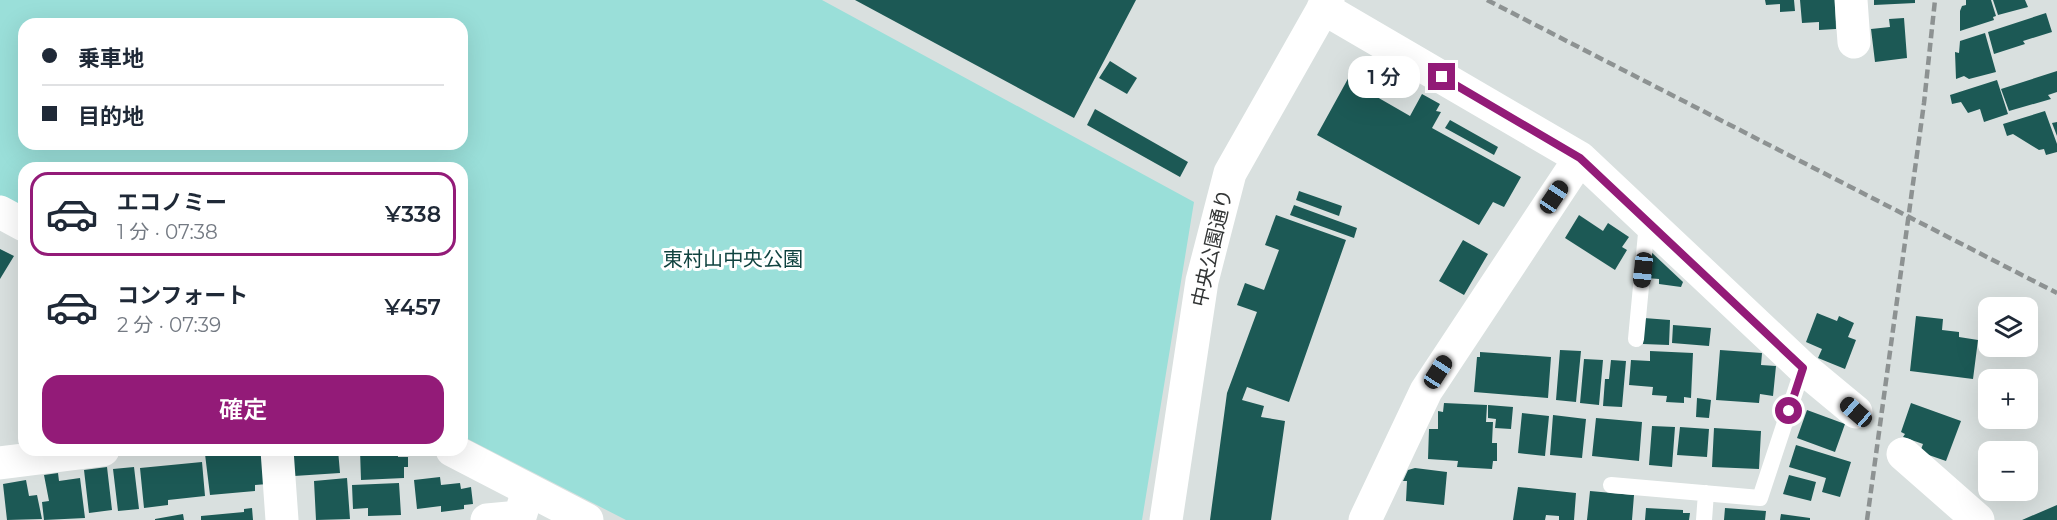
<!DOCTYPE html>
<html lang="ja">
<head>
<meta charset="utf-8">
<style>
  :root { --surface:#fff; --page:#f6f6f7; --text:#1f2937; --muted:#747a83; --line:#e0e1e3; --accent:#931b78 }
  body { margin:0; font-family:Montserrat,"Noto Sans JP",sans-serif; background:var(--page); color:var(--text); height:100vh; display:flex; flex-direction:column; font-size:22px; white-space:nowrap }
  * { box-sizing:border-box; margin:0 }
  p { font-size:20px; color:var(--muted) }
  .icon { flex:none; width:33px; height:33px; fill:none; stroke:currentColor; stroke-width:2; stroke-linecap:round; stroke-linejoin:round }
  .map { position:relative; flex:1; overflow:hidden }
  .details { position:absolute; left:18px; top:162px; width:450px; height:294px; display:flex; flex-direction:column; background:var(--surface); border-radius:18px; box-shadow:0 6px 24px #0002 }
  .details>* { flex:none }
  .hud { position:absolute; left:18px; top:18px; width:450px; height:132px; border-radius:18px; box-shadow:0 6px 24px #0002; display:grid; align-content:center; height:132px; padding:0 24px; background:var(--surface) }
  .fabs { position:absolute; left:1978px; top:297px; display:grid; gap:12px }
  .fabs a { display:grid; place-items:center; width:60px; height:60px; border-radius:12px; background:var(--surface); box-shadow:0 6px 24px #0002; font-size:30px }
  .end { position:absolute; width:27px; height:27px; margin:-14px; border:8px solid #931b78; background:#fff; box-shadow:0 0 0 3px #fff }
  .from { border-radius:50% }
  .bubble { position:absolute; height:42px; border-radius:18px; background:var(--surface); box-shadow:0 6px 24px #0002; font-size:20px; font-weight:600; line-height:42px; text-align:center }
  .car { position:absolute; width:18px; height:36px; margin:-18px -9px; border-radius:8px; box-shadow:0 0 4px 2px #0007; background:linear-gradient(#222 24%,#8ab4d8 0 40%,#222 0 76%,#8ab4d8 0 86%,#222 0) }
  .hud b { display:flex; align-items:center; gap:21px; height:57px; font-size:22px }
  .hud b+b { border-top:2px solid var(--line) }
  .hud i { width:15px; height:15px; background:var(--text) }
  ul { padding:10px 0 0; list-style:none }
  li { display:flex; align-items:center; gap:18px; height:84px; margin:0 12px 9px; padding:0 12px; border:3px solid transparent; border-radius:18px }
  li div { flex:1 }
  li b { display:block; font-size:22px }
  li em { font-style:normal; font-weight:600 }
  li.active { border-color:var(--accent) }
  li>.icon { width:54px; height:54px; stroke-width:1.5 }
  .cta { display:flex; gap:12px; margin-top:auto; padding:12px 24px }
  .cta a { flex:1; height:69px; border-radius:18px; background:var(--accent); color:#fff; font-size:24px; font-weight:600; line-height:69px; text-align:center }
  .map>svg:first-child { display:block }
</style>
</head>
<body>
<div class="map">
<svg width="2057" height="520" viewBox="0 0 2057 520">
  <rect width="100%" height="100%" fill="#d9e0df"/>
  <path fill="#9adfd9" fill-rule="evenodd" d="M0 0H822L1194 202 1142 520H626L462 436V168H24V211L0 199ZM24 24H462V144H24Z"/>
  <path fill="#1c5955" d="M855 0H1136L1074 118Z
    M1765 0H1794L1795 11 1780 12V4L1766 5Z
    M1800 0H1835L1836 29 1819 30V22L1802 23Z
    M1874 0H1915V3L1874 5Z
    M1966 0H1991L1996 16 1993 17 1994 20 1960 31V11L1962 6 1966 5Z
    M1993 0H2025L2028 7 1998 15Z
    M2046 13 2052 32 2023 41 2025 44 1994 54 1988 32Z
    M1904 18 1907 58 1875 62 1871 29 1890 27 1889 19Z
    M1985 33 1996 72 1969 79 1964 76 1956 79 1955 52 1959 53 1960 41Z
    M1110 61 1137 78 1127 94 1099 78Z
    M1355 66 1385 83 1377 97 1410 116 1422 94 1440 104 1436 111 1441 112 1432 128 1521 177 1504 207 1493 202 1479 225 1317 135Z
    M2057 71V92L2048 95 2051 99 2009 111 2001 89Z
    M1997 80 2008 114 1984 122 1980 109 1968 113 1961 102 1952 104 1950 95Z
    M1095 109 1188 162 1180 177 1087 125Z
    M2045 111 2057 144V152L2046 155 2044 149 2039 150 2013 134 2007 136 2003 124Z
    M1450 120 1498 147 1494 155 1445 128Z
    M2057 122V136L2052 123Z
    M1299 191 1342 206 1339 216 1296 200Z
    M1294 205 1357 228 1354 238 1290 215Z
    M1276 215 1346 240 1289 402 1247 387 1242 400 1264 406 1261 417 1285 421 1271 520H1210L1227 393 1257 312 1237 305 1245 283 1264 290 1279 250 1265 245Z
    M1579 215 1603 231 1608 223 1629 237 1622 247 1627 250 1615 270 1565 238Z
    M1463 240 1488 254 1464 295 1439 281Z
    M0 249 14 256 0 279Z
    M1649 250 1683 282 1681 287 1659 284V279L1647 278Z
    M1817 313 1837 321 1839 316 1854 323 1848 337 1856 340 1845 369 1818 358 1822 349 1806 342Z
    M1916 316 1943 319 1942 330 1959 332V337L1978 340 1973 379 1910 371Z
    M1644 318 1670 320 1669 345 1643 344Z
    M1673 325 1711 328 1709 346 1672 343Z
    M19 327H24V355H22Z
    M1560 350 1581 351 1576 402 1556 400Z
    M1720 350 1762 353 1761 365 1776 366 1773 396 1760 394 1759 403 1716 400Z
    M1650 351 1693 353 1691 398 1684 397V403L1666 402 1667 396 1652 395 1653 387 1629 385 1631 360 1650 361Z
    M1480 352 1551 357 1548 398 1474 392 1477 357H1480Z
    M1584 359 1603 360 1599 405 1580 403Z
    M1611 360 1626 361 1622 407 1603 406 1605 379H1609Z
    M1697 398 1711 400 1709 418 1696 417Z
    M1444 403 1487 405 1486 422H1493L1492 443H1497V461H1493L1492 469 1457 467 1458 461 1428 459 1429 429H1438V411L1443 412Z
    M1911 403 1961 421 1946 461 1920 452 1923 444 1903 437 1905 434 1901 432Z
    M1488 405 1513 407 1511 429 1495 428 1496 419 1488 418Z
    M1807 410 1845 424 1835 452 1797 438Z
    M1522 413 1549 416 1545 456 1518 453Z
    M1553 415 1586 419 1582 458 1550 455Z
    M1596 418 1642 422 1639 461 1592 456Z
    M1652 426 1675 427 1672 467 1649 465Z
    M1680 427 1709 429 1707 457 1677 455Z
    M1714 428 1761 431 1759 469 1712 467Z
    M1796 445 1851 462 1840 497 1822 492 1826 478 1789 467Z
    M247 450H264L268 484 255 485V491L210 495 205 454Z
    M292 450H338L340 473 294 476Z
    M360 450H398V457H408V467H404V478L361 480Z
    M202 462 205 496 168 500V505L144 508 140 468Z
    M107 467 112 510 89 513 84 470Z
    M134 467 139 509 118 511 113 469Z
    M1415 468 1447 472 1444 505 1406 501 1407 481H1403L1408 470Z
    M58 473 59 481 80 478 85 518 44 520 42 502 49 501 44 475Z
    M1789 475 1816 482 1811 501 1783 494Z
    M440 477 441 485 460 483 461 489 471 487 473 504 464 505V509L441 512V506L417 509 414 480Z
    M347 478 350 519 316 520 314 481Z
    M26 480 29 496 37 495 42 519 7 520 3 484Z
    M399 483 401 515 368 516V508L353 509 352 485Z
    M1518 487 1576 493 1574 520H1559V516L1546 515 1545 520H1513Z
    M1590 491 1634 495 1632 520H1587Z
    M2057 505V520H2022Z
    M252 508 253 520H201V516L244 512V509Z
    M1646 508 1683 510V513H1690L1689 520H1645Z
    M1725 508 1766 511 1765 520H1724Z
    M183 514 184 520H155V519Z
    M1781 514 1810 518V520H1780Z"/>
  <g fill="none" stroke-linecap="round" stroke-linejoin="round">
    <path stroke="#fff" stroke-width="16" d="M1636 339 1647 223
      M1611 485 1760 498 1803 368
      M1704 520 1706 493"/>
    <path stroke="#fff" stroke-width="33" d="M1851 0 1854 42
      M1323 8 1580 158 1426 391 1365 520
      M1580 158 1803 368 1856 412
      M277 450 282 520
      M1903 454 1978 520
      M0 463 103 450
      M487 520 519 517
      M519 520 528 490
      M1166 520 1202 281 1230 173 1328 0"/>
    <path stroke="#fff" stroke-width="33" d="M0 212 24 225
      M452 450 587 520"/>
    <path stroke="#8d9292" stroke-width="4.5" stroke-dasharray="9 4.5" stroke-linecap="butt" d="M1487 0 2057 293
      M1867 520 1924 103 1935 0"/>
  </g>
  <g fill="none" stroke-linecap="round" stroke-linejoin="round">
    <path stroke="#931b78" stroke-width="8" d="M1442 77 1580 158 1803 368 1789 411"/>
  </g>
  <g text-anchor="middle" stroke-width="6" stroke-linejoin="round" paint-order="stroke">
    <g font-size="20" fill="#333636" stroke="#fff">
      <text transform="translate(1212 248) rotate(-77)" y="7">中央公園通り</text>
    </g>
    <g font-size="20" fill="#104340" stroke="#fff">
      <text x="733" y="266">東村山中央公園</text>
    </g>
  </g>
</svg>
<div class="fabs">
<a><svg class="icon" aria-label="layers" viewBox="0 0 24 24"><path d="M12 4l9 5-9 5-9-5zM3 14l9 5 9-5"/></svg></a>
<a>+</a>
<a>−</a>
</div>
<i class="end from" style="left:1789px;top:411px"></i>
<i class="end" style="left:1442px;top:77px"></i>
<div class="bubble" style="left:1348px;top:56px;width:72px">1 分</div>
<i class="car" style="left:1554px;top:197px;rotate:34deg"></i>
<i class="car" style="left:1643px;top:270px;rotate:186deg"></i>
<i class="car" style="left:1438px;top:372px;rotate:33deg"></i>
<i class="car" style="left:1856px;top:412px;rotate:311deg"></i>
<div class="hud">
<b><i class="from"></i>乗車地</b>
<b><i></i>目的地</b>
</div>
<section class="details">
<ul>
<li class="active"><svg class="icon" aria-label="car" viewBox="0 0 24 24"><path d="M5 17H2v-5l4-1 3-4h7l3 4 3 1v5h-3M9 17h6M6 11h13"/><circle cx="7" cy="17" r="2"/><circle cx="17" cy="17" r="2"/></svg><div><b>エコノミー</b><p>1 分 · 07:38</p></div><em>¥338</em></li>
<li><svg class="icon" aria-label="car" viewBox="0 0 24 24"><path d="M5 17H2v-5l4-1 3-4h7l3 4 3 1v5h-3M9 17h6M6 11h13"/><circle cx="7" cy="17" r="2"/><circle cx="17" cy="17" r="2"/></svg><div><b>コンフォート</b><p>2 分 · 07:39</p></div><em>¥457</em></li>
</ul>
<div class="cta"><a>確定</a></div>
</section>
</div>
</body>
</html>
